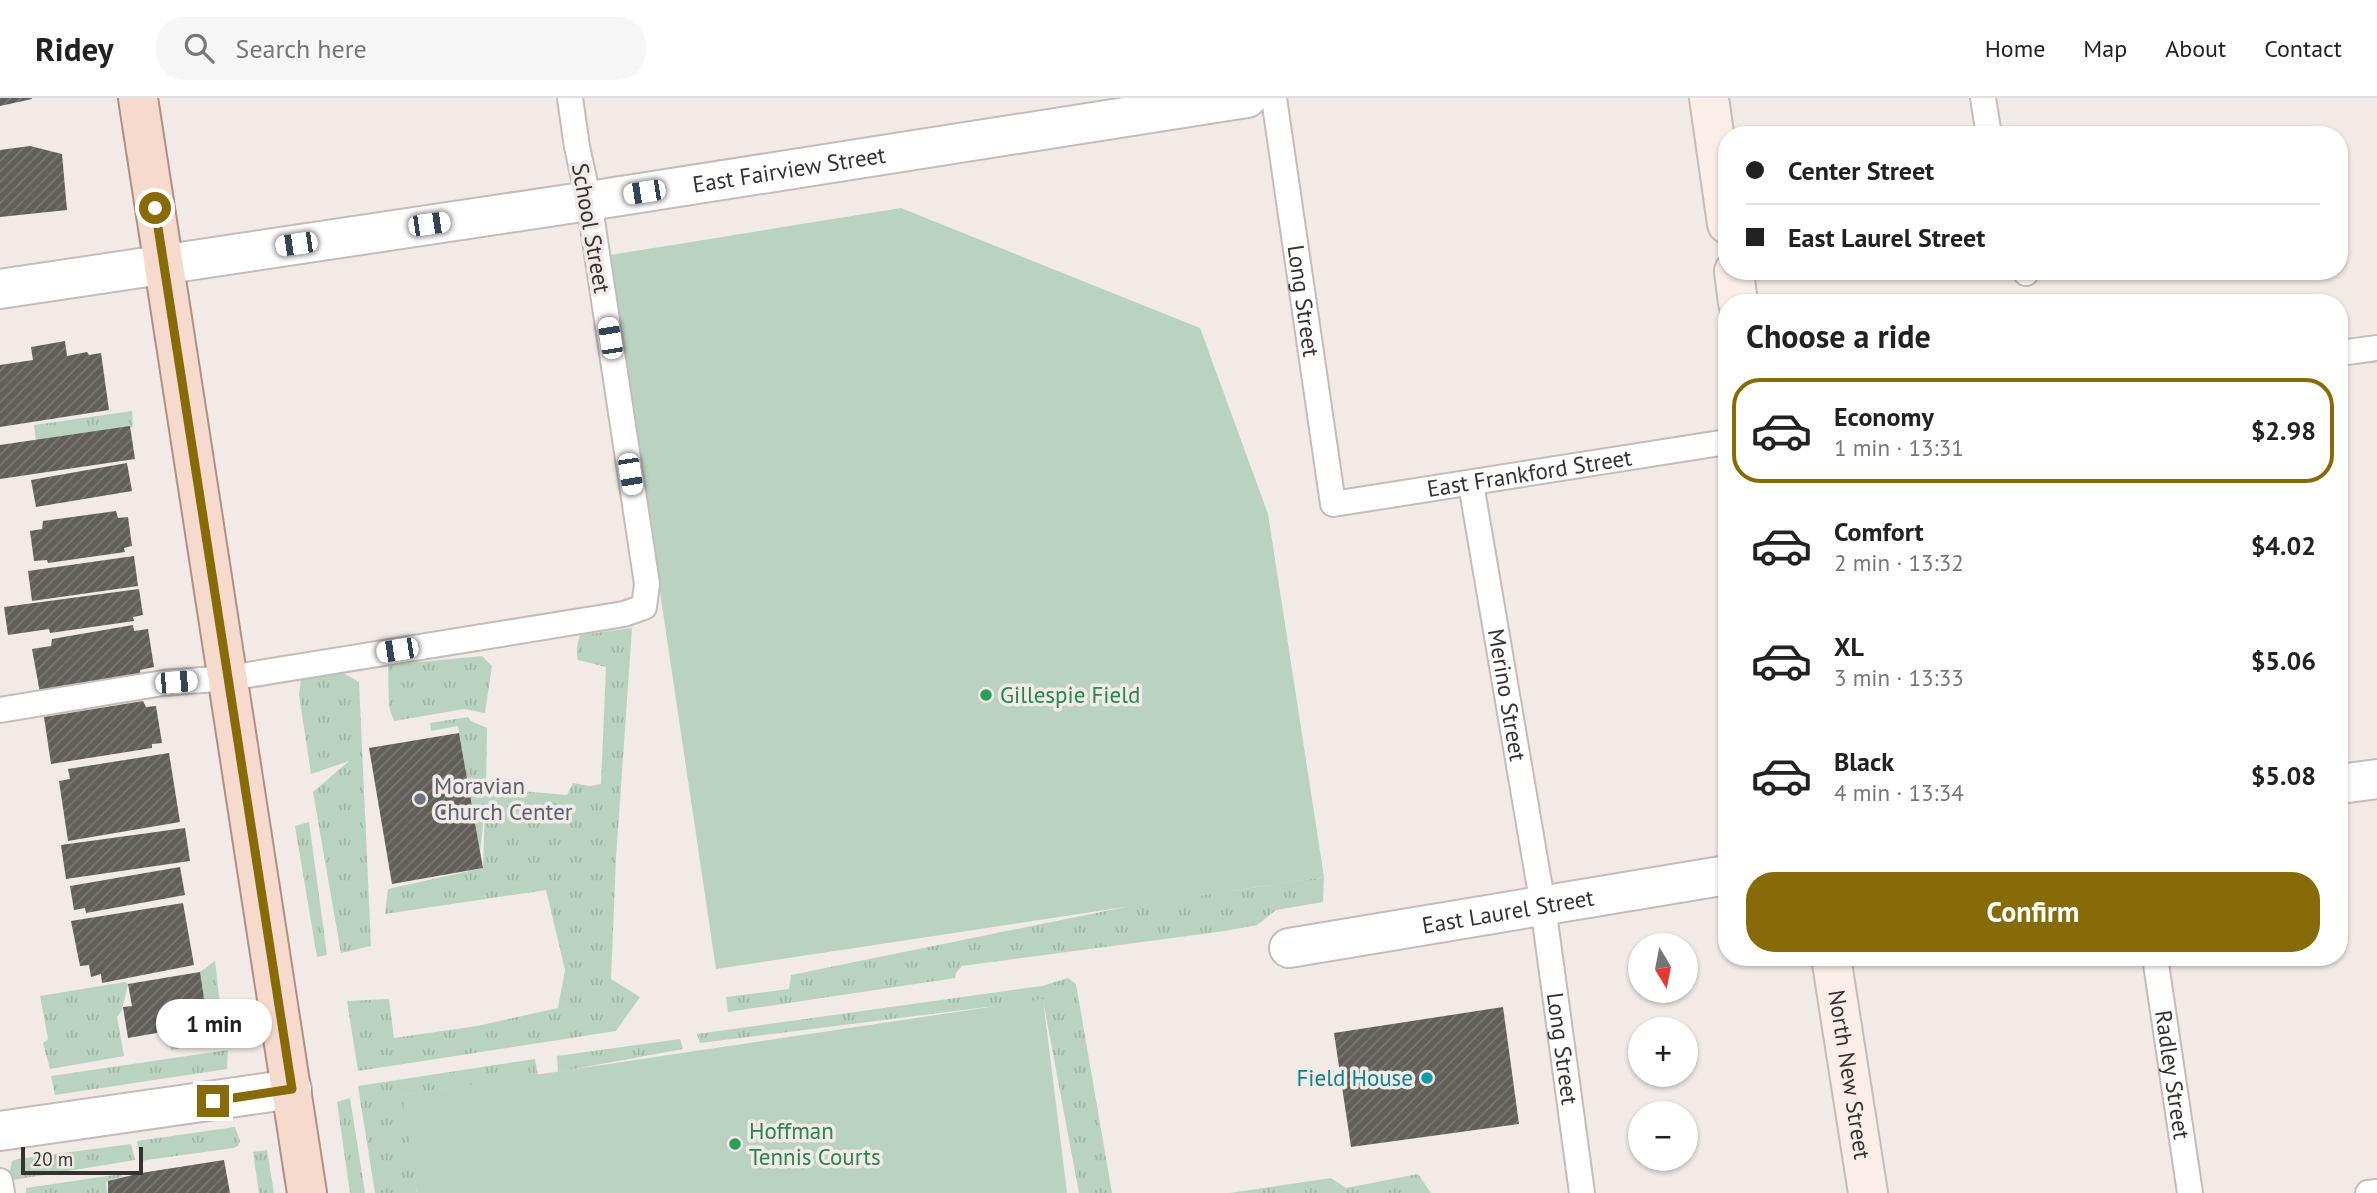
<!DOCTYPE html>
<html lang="en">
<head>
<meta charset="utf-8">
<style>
  :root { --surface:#fff; --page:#f6f6f6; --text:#222; --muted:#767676; --line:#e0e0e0; --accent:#876b08 }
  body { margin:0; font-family:"PT Sans",sans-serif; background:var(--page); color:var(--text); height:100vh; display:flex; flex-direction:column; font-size:26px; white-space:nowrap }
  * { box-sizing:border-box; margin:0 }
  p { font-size:23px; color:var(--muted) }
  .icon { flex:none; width:38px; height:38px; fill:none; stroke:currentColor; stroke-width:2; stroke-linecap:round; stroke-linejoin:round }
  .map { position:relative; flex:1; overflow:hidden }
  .details { position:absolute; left:1718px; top:196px; width:630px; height:672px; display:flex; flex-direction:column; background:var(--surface); border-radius:28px; box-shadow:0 2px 5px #0004 }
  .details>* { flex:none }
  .guide { position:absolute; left:1718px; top:28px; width:630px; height:154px; border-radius:28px; box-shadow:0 2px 5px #0004; display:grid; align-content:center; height:154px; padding:0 28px; background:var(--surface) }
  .needle { width:46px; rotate:170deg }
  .buttons { position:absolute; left:1628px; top:835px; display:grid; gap:14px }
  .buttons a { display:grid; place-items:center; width:70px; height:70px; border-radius:50%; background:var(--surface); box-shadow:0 2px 5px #0004; font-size:35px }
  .scale { position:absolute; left:21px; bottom:18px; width:122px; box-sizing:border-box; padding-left:7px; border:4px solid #353231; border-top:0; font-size:19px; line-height:24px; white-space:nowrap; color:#353231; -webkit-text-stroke:5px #f1eae6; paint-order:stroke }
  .end { position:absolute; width:32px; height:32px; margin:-16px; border:9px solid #876b08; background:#fff; box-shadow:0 0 0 4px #fff }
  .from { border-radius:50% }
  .bubble { position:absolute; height:49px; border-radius:24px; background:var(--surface); box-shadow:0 2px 5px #0004; font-size:23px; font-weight:800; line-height:49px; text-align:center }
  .car { position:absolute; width:21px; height:42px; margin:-21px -10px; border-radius:9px; box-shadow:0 0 5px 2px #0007; background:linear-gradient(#fff 24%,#345 0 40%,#fff 0 76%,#345 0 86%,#fff 0) }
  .guide b { display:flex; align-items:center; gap:24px; height:66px; font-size:26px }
  .guide b+b { border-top:2px solid var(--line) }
  .guide i { width:18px; height:18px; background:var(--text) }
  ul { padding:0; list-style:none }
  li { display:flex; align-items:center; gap:21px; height:105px; margin:0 14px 10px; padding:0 14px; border:4px solid transparent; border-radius:28px }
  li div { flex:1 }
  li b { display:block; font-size:26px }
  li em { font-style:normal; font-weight:800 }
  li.selected { border-color:var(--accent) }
  li>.icon { width:63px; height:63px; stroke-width:1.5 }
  h2 { padding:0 28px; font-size:32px; line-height:84px }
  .button { display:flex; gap:14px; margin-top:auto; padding:14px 28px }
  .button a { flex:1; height:80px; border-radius:28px; background:var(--accent); color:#fff; font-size:28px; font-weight:800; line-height:80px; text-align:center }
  header { display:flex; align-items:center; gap:42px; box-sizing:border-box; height:98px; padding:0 35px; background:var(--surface); border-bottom:2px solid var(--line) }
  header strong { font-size:33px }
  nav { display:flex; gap:38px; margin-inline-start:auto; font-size:24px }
  .search { width:490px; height:63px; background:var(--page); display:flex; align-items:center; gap:18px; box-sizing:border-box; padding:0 24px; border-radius:28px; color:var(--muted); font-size:26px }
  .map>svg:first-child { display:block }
</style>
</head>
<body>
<header>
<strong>Ridey</strong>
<div class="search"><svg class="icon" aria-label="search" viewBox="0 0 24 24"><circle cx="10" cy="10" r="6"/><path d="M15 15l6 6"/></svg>Search here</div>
<nav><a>Home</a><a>Map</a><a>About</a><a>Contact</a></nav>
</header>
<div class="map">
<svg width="2377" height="1095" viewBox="0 0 2377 1095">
  <defs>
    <pattern id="grass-tufts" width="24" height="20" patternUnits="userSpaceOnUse" patternTransform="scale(1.75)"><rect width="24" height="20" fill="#bad3c0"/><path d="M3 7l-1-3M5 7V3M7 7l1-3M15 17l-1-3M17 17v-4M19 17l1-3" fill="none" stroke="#a0b6a5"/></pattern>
    <pattern id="building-hatch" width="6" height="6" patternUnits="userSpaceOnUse" patternTransform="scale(1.75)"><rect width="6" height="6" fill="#625f5a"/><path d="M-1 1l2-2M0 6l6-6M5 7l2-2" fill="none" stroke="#7a7874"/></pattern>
  </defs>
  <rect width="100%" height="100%" fill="#f1eae6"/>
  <path fill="url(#grass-tufts)" d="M132 313 133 329 36 343 34 327Z
    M632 530 616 760 611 881 640 899 616 933 358 973 347 903 389 901 394 940 477 928 558 910 565 872 546 792 385 816 388 791 483 770 485 710 480 754 458 628 431 633 430 625 468 619 471 623 487 630 486 690 567 697 573 685 589 688 601 686 606 569 578 562C576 553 577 546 580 537Z
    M482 558 492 568 485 615 464 611 394 623 389 609 388 567Z
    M343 575 359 584 371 848 341 855 313 694 349 663 311 676 299 597 301 581Z
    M309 724 327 857 317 859 295 728Z
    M1324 779 1323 804 1276 812 1257 827 1225 833 962 868 956 875 955 880 728 914 726 899 789 891 791 877 1135 807Z
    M215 863 224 942 171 952 168 937 208 926 200 874Z
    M1068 880 1076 886 1112 1095H1079L1043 902 700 945 697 936 1042 888Z
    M125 884 128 886 122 912 117 919 124 958 50 971 43 945 48 941 40 898Z
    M680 941 683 951 558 974 557 958Z
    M228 952 227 971 55 997 51 978Z
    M535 961 538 977 403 997 417 1095H375L358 988Z
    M350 1000 365 1095H350L337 1004Z
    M235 1029 240 1043 238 1048 233 1050 140 1063 137 1043Z
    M131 1046 135 1062 13 1082 10 1073 12 1063 18 1061Z
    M267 1052 274 1095H259L253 1054Z
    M121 1076 122 1079 106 1084 107 1095H26V1090Z
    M1418 1076 1431 1095H1230L1331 1080 1346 1090Z"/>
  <path fill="#bad3c0" d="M901 110 1200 230 1268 416 1324 779 716 871 610 157Z
    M1043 901 1067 1095H417L402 997Z"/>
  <path fill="url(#building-hatch)" d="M0 0H32V1L0 8Z
    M30 48 62 56 67 112 0 119V52Z
    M65 243 67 258 87 254 89 257 101 255 109 312 0 329V267L33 262 31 249Z
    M130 328 135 361 0 381V347Z
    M127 365 132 393 36 409 31 382Z
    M116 413 118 420 128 419 132 448 124 450 125 454 48 465 47 462 34 463 30 433 42 431 43 423Z
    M134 458 138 488 32 503 28 473Z
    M139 491 143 517 133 519 134 523 50 535 49 531 8 537 4 509Z
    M133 527 134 533 148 531 154 569 140 572 141 578 40 595 32 551 51 548 52 541Z
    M143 603 146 609 156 608 162 645 152 646V650L51 666 44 619Z
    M459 635 483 770 392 786 369 650Z
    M169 655 180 724 68 743 59 683 70 681 68 671Z
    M185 730 190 763 66 781 61 747Z
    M180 769 185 797 86 815 85 810 74 812 70 788Z
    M183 805 194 867 102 885 101 876 91 879 89 867 80 868 71 823Z
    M200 874 208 926 128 940 123 909 132 908 128 886Z
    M1503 909 1519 1026 1351 1049 1334 935Z
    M224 1062 230 1095H108V1083L141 1075Z"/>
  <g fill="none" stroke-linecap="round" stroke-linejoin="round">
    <defs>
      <g id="service">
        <path id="s1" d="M1274 0 1333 406 1727 344"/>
        <path d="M1983 0 1989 37"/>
        <path d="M2025 173 2026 175"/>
        <path d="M2340 255 2377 250"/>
        <path id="s2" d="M1471 386 1543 808 1582 1095"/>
        <path d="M0 612 163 585 229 580 624 516 644 509 647 486 589 103 577 49 570 0"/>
        <path id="s3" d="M2155 859 2190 1095"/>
        <path d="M0 1083 2 1095"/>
        <path d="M2368 1095 2377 1094"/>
      </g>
      <g id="minor">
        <path id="s4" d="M0 191 589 103 1247 0"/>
        <path d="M2340 686 2377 681"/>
        <path id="s5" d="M1289 850 1727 777"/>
        <path d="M0 1033 292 991"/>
      </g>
      <g id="secondary">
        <path d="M1709 0 1727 126"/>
        <path d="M1734 173 1738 205"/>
        <path id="s6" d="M1831 859 1868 1095"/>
      </g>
      <path id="primary" d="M138 0 307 1095"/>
    </defs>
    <use href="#service" stroke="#c3bcb9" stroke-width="28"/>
    <use href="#minor" stroke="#c3bcb9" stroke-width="42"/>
    <use href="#secondary" stroke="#c3bcb9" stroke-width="42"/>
    <use href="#primary" stroke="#af9082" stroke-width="42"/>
    <use href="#service" stroke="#fff" stroke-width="24"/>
    <use href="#minor" stroke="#fff" stroke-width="38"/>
    <use href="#secondary" stroke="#fbede7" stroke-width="38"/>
    <use href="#primary" stroke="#f7dace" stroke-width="38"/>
  </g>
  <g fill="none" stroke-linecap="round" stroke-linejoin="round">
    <path stroke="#876b08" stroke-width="9" d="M155 110 292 991 213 1003"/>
  </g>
  <g fill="#2e9e5b" stroke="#f1eae6" stroke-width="2.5">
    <circle cx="986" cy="597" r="7"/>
    <circle cx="735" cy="1046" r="7"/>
  </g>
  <circle fill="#6b7280" stroke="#f1eae6" stroke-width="2.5" cx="420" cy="701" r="7"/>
  <circle fill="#0f9aa8" stroke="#f1eae6" stroke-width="2.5" cx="1427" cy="980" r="7"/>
  <g text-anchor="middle" stroke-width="7" stroke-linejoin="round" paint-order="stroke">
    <g font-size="23" fill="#353231" stroke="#f1eae6">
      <text dy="8" stroke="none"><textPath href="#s4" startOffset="798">East Fairview Street</textPath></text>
      <text transform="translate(591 130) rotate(80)" y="8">School Street</text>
      <text dy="8" stroke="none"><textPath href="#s1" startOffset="205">Long Street</textPath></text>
      <text dy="8" stroke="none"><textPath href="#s1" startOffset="609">East Frankford Street</textPath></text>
      <text dy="8" stroke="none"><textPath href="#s2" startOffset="214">Merino Street</textPath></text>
      <text dy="8" stroke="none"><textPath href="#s5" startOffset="222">East Laurel Street</textPath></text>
      <text dy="8" stroke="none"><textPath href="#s2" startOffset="572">Long Street</textPath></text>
      <text dy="8" stroke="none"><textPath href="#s6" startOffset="119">North New Street</textPath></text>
      <text dy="8" stroke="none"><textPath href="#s3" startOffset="119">Radley Street</textPath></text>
    </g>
    <g font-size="23" fill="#27864d" stroke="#f1eae6" text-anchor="start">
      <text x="1000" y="605">Gillespie Field</text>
      <text x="749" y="1041">Hoffman<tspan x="749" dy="26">Tennis Courts</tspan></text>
    </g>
    <g font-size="23" fill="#5b616d" stroke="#f1eae6" text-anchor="start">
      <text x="434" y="696">Moravian<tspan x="434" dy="26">Church Center</tspan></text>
    </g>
    <g font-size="23" fill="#0d838f" stroke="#f1eae6" text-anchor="end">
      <text x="1413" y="988">Field House</text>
    </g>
  </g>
</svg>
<div class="buttons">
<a><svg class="needle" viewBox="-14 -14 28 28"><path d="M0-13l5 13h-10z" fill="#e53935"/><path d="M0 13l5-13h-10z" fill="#767676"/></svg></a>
<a>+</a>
<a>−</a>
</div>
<div class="scale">20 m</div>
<i class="end from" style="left:155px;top:110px"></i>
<i class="end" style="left:213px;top:1003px"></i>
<div class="bubble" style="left:156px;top:901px;width:116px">1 min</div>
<i class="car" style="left:644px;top:94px;rotate:261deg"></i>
<i class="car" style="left:429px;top:126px;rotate:82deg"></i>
<i class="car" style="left:296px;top:146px;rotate:262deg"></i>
<i class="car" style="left:610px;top:240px;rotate:351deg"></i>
<i class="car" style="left:630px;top:376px;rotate:171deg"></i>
<i class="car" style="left:397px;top:552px;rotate:261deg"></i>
<i class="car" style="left:176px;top:584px;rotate:85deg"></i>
<div class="guide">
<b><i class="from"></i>Center Street</b>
<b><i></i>East Laurel Street</b>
</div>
<section class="details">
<h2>Choose a ride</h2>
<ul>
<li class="selected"><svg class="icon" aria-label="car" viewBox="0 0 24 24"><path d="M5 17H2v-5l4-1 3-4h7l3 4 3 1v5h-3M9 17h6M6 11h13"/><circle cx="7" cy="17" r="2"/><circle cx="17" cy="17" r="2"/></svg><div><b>Economy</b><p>1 min · 13:31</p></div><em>$2.98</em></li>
<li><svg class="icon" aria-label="car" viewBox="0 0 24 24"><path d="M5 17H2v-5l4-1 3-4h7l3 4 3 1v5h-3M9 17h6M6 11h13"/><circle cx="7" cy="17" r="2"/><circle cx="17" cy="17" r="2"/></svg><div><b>Comfort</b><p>2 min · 13:32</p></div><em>$4.02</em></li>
<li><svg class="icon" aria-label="car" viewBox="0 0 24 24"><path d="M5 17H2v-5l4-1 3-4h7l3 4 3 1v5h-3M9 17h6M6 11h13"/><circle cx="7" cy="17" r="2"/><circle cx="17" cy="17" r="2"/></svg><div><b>XL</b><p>3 min · 13:33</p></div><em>$5.06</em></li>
<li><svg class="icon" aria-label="car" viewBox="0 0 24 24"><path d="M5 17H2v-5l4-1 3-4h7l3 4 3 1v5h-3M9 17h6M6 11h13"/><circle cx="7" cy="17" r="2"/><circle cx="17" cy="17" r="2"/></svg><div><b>Black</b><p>4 min · 13:34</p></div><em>$5.08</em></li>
</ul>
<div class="button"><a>Confirm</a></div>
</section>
</div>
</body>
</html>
